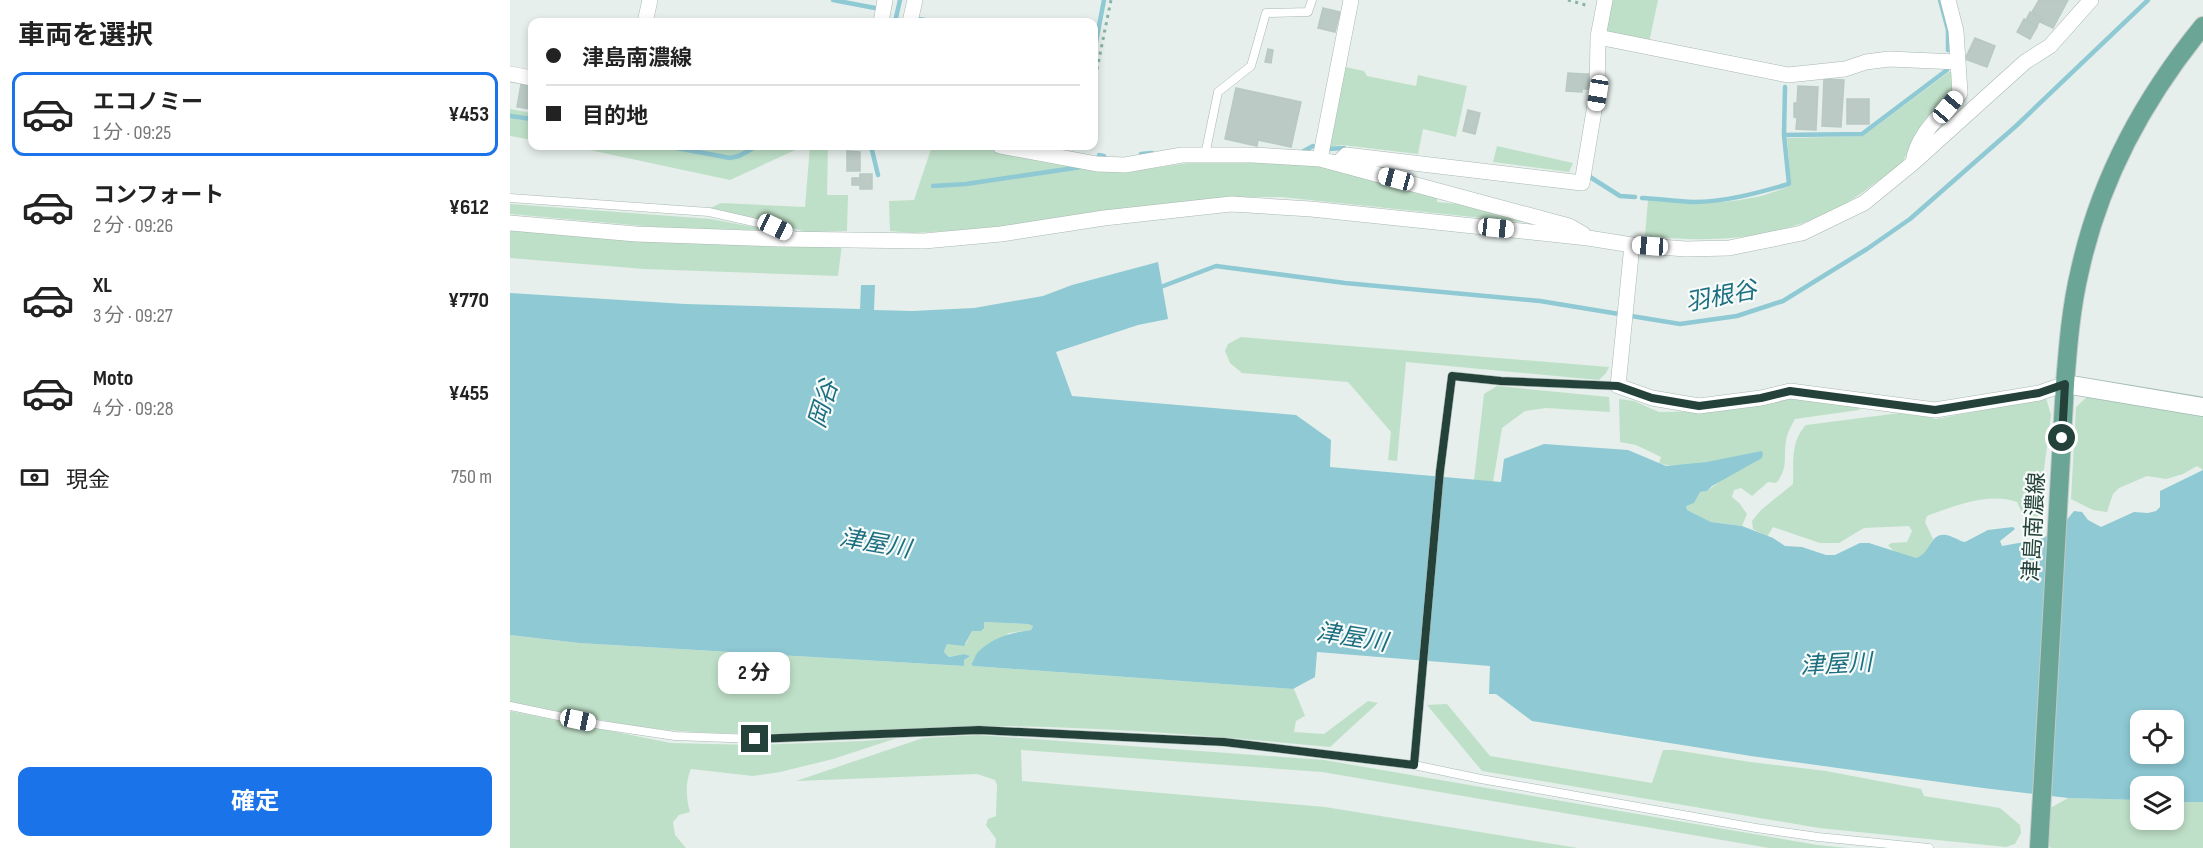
<!DOCTYPE html>
<html lang="ja">
<head>
<meta charset="utf-8">
<style>
  :root { --surface:#fff; --page:#f6f6f6; --text:#222; --muted:#767676; --line:#e0e0e0; --accent:#1a73e8 }
  body { margin:0; font-family:"Sofia Sans Condensed","Noto Sans JP",sans-serif; background:var(--page); color:var(--text); height:100vh; display:flex; flex-direction:column; font-size:22px; white-space:nowrap }
  * { box-sizing:border-box; margin:0 }
  p { font-size:20px; color:var(--muted) }
  .icon { flex:none; width:33px; height:33px; fill:none; stroke:currentColor; stroke-width:2; stroke-linecap:round; stroke-linejoin:round }
  .map { position:relative; flex:1; overflow:hidden }
  .details { display:flex; flex-direction:column; background:var(--surface); width:510px }
  .details>* { flex:none }
  .hud { position:absolute; left:18px; top:18px; width:570px; height:132px; border-radius:12px; box-shadow:0 3px 9px #0003; display:grid; align-content:center; height:132px; padding:0 18px; background:var(--surface) }
  .fabs { position:absolute; left:1620px; top:710px; display:grid; gap:12px }
  .fabs a { display:grid; place-items:center; width:54px; height:54px; border-radius:12px; background:var(--surface); box-shadow:0 3px 9px #0003; font-size:30px }
  .end { position:absolute; width:27px; height:27px; margin:-14px; border:8px solid #24423a; background:#fff; box-shadow:0 0 0 3px #fff }
  .from { border-radius:50% }
  .bubble { position:absolute; height:42px; border-radius:12px; background:var(--surface); box-shadow:0 3px 9px #0003; font-size:20px; font-weight:700; line-height:42px; text-align:center }
  .car { position:absolute; width:18px; height:36px; margin:-18px -9px; border-radius:8px; box-shadow:0 0 4px 2px #0007; background:linear-gradient(#fff 24%,#345 0 40%,#fff 0 76%,#345 0 86%,#fff 0) }
  .hud b { display:flex; align-items:center; gap:21px; height:57px; font-size:22px }
  .hud b+b { border-top:2px solid var(--line) }
  .hud i { width:15px; height:15px; background:var(--text) }
  ul { padding:0; list-style:none }
  li { display:flex; align-items:center; gap:18px; height:84px; margin:0 12px 9px; padding:0 6px; border:3px solid transparent; border-radius:12px }
  li div { flex:1 }
  li b { display:block; font-size:22px }
  li em { font-style:normal; font-weight:700 }
  li.current { border-color:var(--accent) }
  li>.icon { width:54px; height:54px; stroke-width:1.5 }
  h2 { padding:0 18px; font-size:27px; line-height:72px }
  .pay { display:flex; align-items:center; gap:15px; height:66px; padding:0 18px; font-size:22px }
  .pay p { margin-inline-start:auto }
  .cta { display:flex; gap:12px; margin-top:auto; padding:12px 18px }
  .cta a { flex:1; height:69px; border-radius:12px; background:var(--accent); color:#fff; font-size:24px; font-weight:700; line-height:69px; text-align:center }
  main { display:flex; flex:1; min-height:0 }
  .map>svg:first-child { display:block }
</style>
</head>
<body>
<main>
<section class="details">
<h2>車両を選択</h2>
<ul>
<li class="current"><svg class="icon" aria-label="car" viewBox="0 0 24 24"><path d="M5 17H2v-5l4-1 3-4h7l3 4 3 1v5h-3M9 17h6M6 11h13"/><circle cx="7" cy="17" r="2"/><circle cx="17" cy="17" r="2"/></svg><div><b>エコノミー</b><p>1 分 · 09:25</p></div><em>¥453</em></li>
<li><svg class="icon" aria-label="car" viewBox="0 0 24 24"><path d="M5 17H2v-5l4-1 3-4h7l3 4 3 1v5h-3M9 17h6M6 11h13"/><circle cx="7" cy="17" r="2"/><circle cx="17" cy="17" r="2"/></svg><div><b>コンフォート</b><p>2 分 · 09:26</p></div><em>¥612</em></li>
<li><svg class="icon" aria-label="car" viewBox="0 0 24 24"><path d="M5 17H2v-5l4-1 3-4h7l3 4 3 1v5h-3M9 17h6M6 11h13"/><circle cx="7" cy="17" r="2"/><circle cx="17" cy="17" r="2"/></svg><div><b>XL</b><p>3 分 · 09:27</p></div><em>¥770</em></li>
<li><svg class="icon" aria-label="car" viewBox="0 0 24 24"><path d="M5 17H2v-5l4-1 3-4h7l3 4 3 1v5h-3M9 17h6M6 11h13"/><circle cx="7" cy="17" r="2"/><circle cx="17" cy="17" r="2"/></svg><div><b>Moto</b><p>4 分 · 09:28</p></div><em>¥455</em></li>
</ul>
<div class="pay"><svg class="icon" aria-label="cash" viewBox="0 0 24 24"><path d="M3 7h18v10H3z"/><circle cx="12" cy="12" r="2"/></svg>現金<p>750 m</p></div>
<div class="cta"><a>確定</a></div>
</section>
<div class="map">
<svg width="1693" height="848" viewBox="0 0 1693 848">
  <rect width="100%" height="100%" fill="#e6efeb"/>
  <path fill="#bfe0c8" d="M1100 0H1148L1139 43 1094 31Z
    M831 66 854 71 857 76 906 86 908 75 957 86 946 137 913 129 908 154 832 145 818 147Z
    M1439 72H1443L1444 95C1431 110 1415 124 1404 140 1399 147 1396 157 1391 164 1384 171 1373 177 1365 183 1297 237 1219 245 1135 236L1138 200C1173 203 1206 205 1241 198 1254 196 1268 190 1281 186L1277 138 1353 136Z
    M0 109 22 113V140L0 136Z
    M61 146H294L220 180Z
    M300 146H318L317 195H338L337 231 295 232 268 223 198 209 211 203 295 207Z
    M422 146H470L612 173 684 162 745 161 810 166 927 194V202L967 206 1049 226 771 197H720L491 228 403 233 380 231 379 201 404 200Z
    M987 146 1063 163 1059 172 983 162Z
    M0 204 201 219 260 230 167 229 0 214Z
    M0 230 332 245 328 276 134 269 0 258Z
    M731 337 754 339 1099 367 1096 373 1089 380 896 362 887 461 878 460 881 432 838 382 732 373 720 363 715 351 718 344Z
    M987 386 1099 397 1100 412 1036 408 1015 411 992 428 983 482 964 480 974 394Z
    M1577 397 1693 415V470L1687 466 1673 474 1656 479 1637 476 1609 488 1603 494 1597 512 1583 510 1561 499 1566 407Z
    M1283 398 1351 406 1349 410 1285 419C1281 426 1277 433 1276 441 1273 458 1279 468 1266 483L1258 482 1242 496 1231 488 1224 490 1222 497 1230 504 1237 514 1232 526 1201 522 1177 510 1176 506 1185 500 1190 492 1197 491 1251 451C1227 456 1170 472 1149 463L1151 457 1126 445 1110 442 1109 399 1124 401 1149 412H1158L1192 411Z
    M1536 398 1541 415 1525 540 1507 502C1479 492 1444 506 1417 516L1415 522 1423 539C1420 544 1418 553 1413 556 1403 562 1384 554 1378 545L1382 543 1397 542 1402 531 1399 526 1354 528 1329 543H1310L1263 527 1257 537 1243 529 1242 521 1251 510 1283 484C1284 463 1280 442 1296 425L1398 412 1426 419Z
    M474 622 518 624 523 626 521 630 499 633 464 661 461 664 463 666 784 689 795 716 786 721 784 732 814 734 858 701 868 703 820 747C705 736 588 726 472 726 371 727 271 739 169 731 112 727 56 712 0 702V635L69 643 453 666 454 660 459 656 454 654 439 657 434 652 437 644H456L462 631H471Z
    M937 704 980 756 1142 783 1153 750H1165L1240 762 1316 771 1411 789 1414 796 1490 808 1510 825 1511 833 1505 844 1496 847 1309 828 972 771 917 705Z
    M0 711 161 743 244 745 354 741 387 738 323 759 270 772 243 776 181 769C175 782 176 798 180 812L169 815 163 822 165 835 176 848H0Z
    M468 735 814 760 1307 845 1339 848H1259L812 772 511 750 512 781 815 807 1068 848H485L486 839 476 825 478 819 486 816 487 785 485 780 467 774 286 781 413 738Z
    M1558 798 1630 800V819H1664V802H1693V848H1541L1537 844 1535 811Z"/>
  <path fill="#8ec9d4" fill-rule="evenodd" d="M648 262 658 319 628 325 546 352 562 396 786 415 821 440 820 467 991 482 994 459 1034 444 1118 450 1156 466 1197 462 1251 451 1253 453 1252 458 1202 486 1197 491 1190 492 1184 503 1176 506 1177 510 1201 522 1232 526 1263 538 1275 546 1292 547 1316 555H1325L1350 543H1359L1406 558C1421 554 1419 533 1436 535 1443 536 1449 541 1455 542L1478 530 1503 527 1505 529 1490 541 1492 546 1525 540 1546 533 1564 511 1572 512 1578 520 1591 527 1624 512 1638 513 1646 511 1650 507V491L1693 470V802H1664V786H1630V800L1558 798 1473 788 1241 756 1022 721 986 694H979L980 666 807 652 805 677 783 689 463 666 461 664C465 660 464 657 468 652 483 637 500 633 521 630L523 626 518 624 474 622V628L471 631H462L454 646 437 644 434 652 439 657 454 654 460 656 454 660V666L69 643 0 635V293L175 304 350 309 351 285H365L364 310 402 311 464 308 533 296 562 285ZM1630 720H1664V753H1630Z"/>
  <g fill="none" stroke-linecap="round" stroke-linejoin="round">
    <path stroke="#8ec9d4" stroke-width="4.5" d="M323 0 365 8
      M1430 0 1438 30V50
      M408 19 429 22
      M385 22 390 0
      M584 52 594 0
      M0 116 22 119
      M1274 135 1275 87
      M156 146 220 158 229 156 247 146
      M361 146 368 175
      M565 148 566 146
      M818 149 834 148
      M792 152 803 146
      M631 154 642 153
      M589 155 594 156
      M1080 177 1110 196 1125 197
      M423 186 456 184 571 167
      M1132 198C1149 199 1166 201 1183 202 1216 202 1247 193 1279 184L1274 135 1352 134 1437 70
      M648 288 706 266 835 283 1030 301 1170 324 1227 316 1273 301 1357 249 1400 219 1506 126 1638 0"/>
  </g>
  <path fill="#bbcac4" stroke="#b8c9c2" stroke-width="1.5" d="M1529 0H1558L1543 28 1530 22 1533 18 1522 12Z
    M813 8 830 12 825 32 808 28Z
    M1520 12 1531 18 1527 26 1516 20Z
    M1514 19 1527 27 1520 39 1507 32Z
    M1465 38 1485 46 1477 67 1455 59Z
    M758 49 763 50 761 63 755 62Z
    M1058 73 1073 74 1072 92 1056 91Z
    M1074 74H1079L1078 89H1072Z
    M1314 79 1334 80 1331 127 1312 126Z
    M11 84 22 86 20 109 7 107Z
    M1288 86 1308 87 1306 130 1286 129 1287 118 1284 117V103H1287Z
    M726 88 791 102 781 147 748 140 747 146 715 139Z
    M1337 99H1359V124H1337Z
    M958 110 970 113 965 134 953 131Z
    M337 151 350 152V171H337Z
    M350 174H362V189H350V185H342V178H350Z"/>
  <g fill="none" stroke-linecap="round" stroke-linejoin="round">
    <defs>
      <path id="lane" d="M695 155 708 92 741 66 756 13 798 12 802 0
        M0 198 199 212 265 227 283 235
        M0 706 91 725 165 736 245 739 469 730 714 742 904 765 971 779 1246 828 1308 837 1419 848
        M904 765 930 471 942 376 991 381 1108 386"/>
      <path id="street" d="M135 22 140 0
        M371 22 375 0
        M400 22 405 0
        M1088 37 1278 75 1335 69 1356 62 1379 59 1447 62
        M0 74 22 78
        M490 146 587 164 615 165 672 155H743L810 159 1059 226 1073 234
        M810 159 841 0
        M828 163 836 155 1072 183 1087 93 1088 37 1095 0
        M1403 163C1406 135 1432 114 1450 93L1446 31 1438 0
        M0 223 126 234 269 239 414 241 491 234 594 218 721 204 801 209 1078 238 1122 245 1176 249 1219 248 1292 233 1354 203 1403 163 1515 62 1540 46 1581 0
        M1122 245 1108 386 1142 398 1189 406 1251 398 1280 391 1425 410 1529 393 1555 384"/>
      <path id="secondary" d="M1555 384 1693 407"/>
      <path id="primary" d="M1529 848 1555 384C1558 346 1561 307 1570 270 1590 179 1635 97 1693 26"/>
    </defs>
    <use href="#lane" stroke="#a8b8b2" stroke-width="9"/>
    <use href="#street" stroke="#a8b8b2" stroke-width="16"/>
    <use href="#secondary" stroke="#a4bbb3" stroke-width="20"/>
    <use href="#primary" stroke="#c2cac8" stroke-width="20"/>
    <path stroke="#86b3a5" stroke-width="3" stroke-dasharray="3 4.5" stroke-linecap="butt" d="M1058 0 1079 6
      M584 84 601 0"/>
    <use href="#lane" stroke="#fff" stroke-width="8"/>
    <use href="#street" stroke="#fff" stroke-width="15"/>
    <use href="#secondary" stroke="#fff" stroke-width="18"/>
    <use href="#primary" stroke="#6aa596" stroke-width="18"/>
  </g>
  <g fill="none" stroke-linecap="round" stroke-linejoin="round">
    <path stroke="#24423a" stroke-width="8" d="M245 739 469 730 714 742 904 765 930 471 942 376 991 381 1108 386 1142 398 1189 406 1251 398 1280 391 1425 410 1529 393 1555 384 1552 438"/>
  </g>
  <g text-anchor="middle" stroke-width="4.5" stroke-linejoin="round" paint-order="stroke">
    <g font-size="22" fill="#24423a" stroke="#f7fbf9">
      <text transform="translate(1523 527) rotate(-87)" y="8">津島南濃線</text>
    </g>
    <g font-size="24" font-style="italic" fill="#1c6f80" stroke="#f7fbf9">
      <text transform="translate(1211 296) rotate(-11)" y="8">羽根谷</text>
      <text transform="translate(313 404) rotate(-73)" y="8">岡谷</text>
      <text transform="translate(365 543) rotate(10)" y="8">津屋川</text>
      <text transform="translate(842 637) rotate(9)" y="8">津屋川</text>
      <text transform="translate(1326 664) rotate(-3)" y="8">津屋川</text>
    </g>
  </g>
</svg>
<div class="fabs">
<a><svg class="icon" aria-label="locate" viewBox="0 0 24 24"><circle cx="12" cy="12" r="6"/><path d="M12 2v4M12 18v4M2 12h4M18 12h4"/></svg></a>
<a><svg class="icon" aria-label="layers" viewBox="0 0 24 24"><path d="M12 4l9 5-9 5-9-5zM3 14l9 5 9-5"/></svg></a>
</div>
<i class="end from" style="left:1552px;top:438px"></i>
<i class="end" style="left:245px;top:739px"></i>
<div class="bubble" style="left:208px;top:652px;width:72px">2 分</div>
<i class="car" style="left:1088px;top:93px;rotate:189deg"></i>
<i class="car" style="left:1438px;top:107px;rotate:40deg"></i>
<i class="car" style="left:886px;top:179px;rotate:285deg"></i>
<i class="car" style="left:265px;top:227px;rotate:115deg"></i>
<i class="car" style="left:986px;top:228px;rotate:96deg"></i>
<i class="car" style="left:1140px;top:246px;rotate:274deg"></i>
<i class="car" style="left:68px;top:720px;rotate:102deg"></i>
<div class="hud">
<b><i class="from"></i>津島南濃線</b>
<b><i></i>目的地</b>
</div>
</div>
</main>
</body>
</html>
